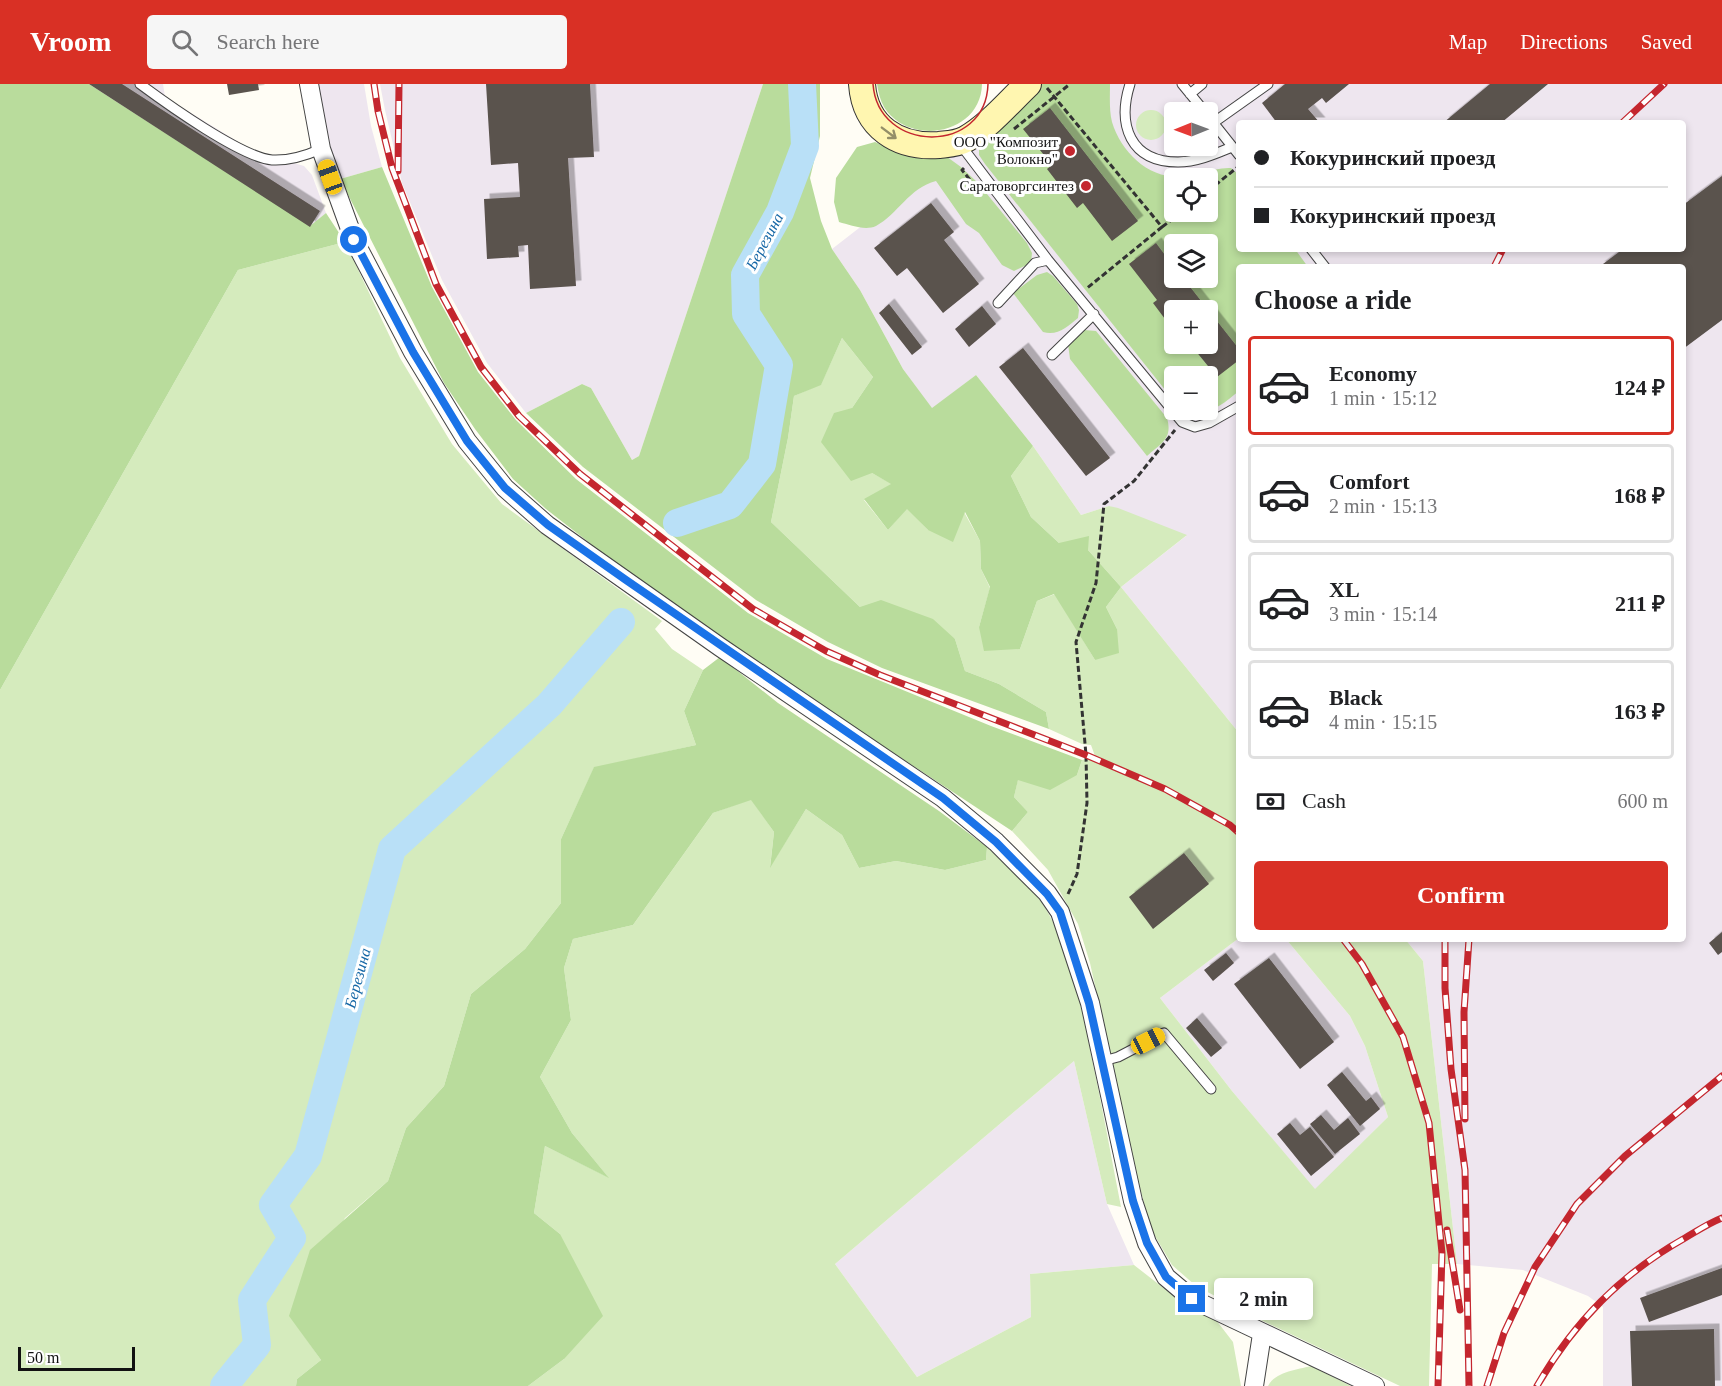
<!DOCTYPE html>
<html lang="en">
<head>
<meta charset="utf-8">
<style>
  :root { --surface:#fff; --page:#f6f6f6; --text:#202124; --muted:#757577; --line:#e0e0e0; --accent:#d93025 }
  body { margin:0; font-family:"Times New Roman",serif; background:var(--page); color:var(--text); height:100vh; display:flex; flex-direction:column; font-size:22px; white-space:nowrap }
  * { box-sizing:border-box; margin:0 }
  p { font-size:20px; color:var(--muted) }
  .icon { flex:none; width:33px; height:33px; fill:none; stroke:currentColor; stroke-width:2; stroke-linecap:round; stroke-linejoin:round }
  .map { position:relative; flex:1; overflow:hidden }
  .drawer { position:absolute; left:1236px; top:180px; width:450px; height:678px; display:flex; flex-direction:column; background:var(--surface); border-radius:6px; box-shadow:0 3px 9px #0003 }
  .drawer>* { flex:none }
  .top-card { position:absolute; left:1236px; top:36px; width:450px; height:132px; border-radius:6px; box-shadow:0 3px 9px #0003; display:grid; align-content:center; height:132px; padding:0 18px; background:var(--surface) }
  .needle { width:39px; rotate:269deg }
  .fabs { position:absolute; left:1164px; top:18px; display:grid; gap:12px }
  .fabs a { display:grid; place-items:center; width:54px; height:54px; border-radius:6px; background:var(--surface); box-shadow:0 3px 9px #0003; font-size:30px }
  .scale { position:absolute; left:18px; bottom:15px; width:117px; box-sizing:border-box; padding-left:6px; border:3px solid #111; border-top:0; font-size:16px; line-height:21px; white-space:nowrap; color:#111; -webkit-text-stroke:4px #fff; paint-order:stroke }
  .end { position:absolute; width:27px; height:27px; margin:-14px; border:8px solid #1a73e8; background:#fff; box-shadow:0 0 0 3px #fff }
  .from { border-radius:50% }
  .bubble { position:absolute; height:42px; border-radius:6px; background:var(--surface); box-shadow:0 3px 9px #0003; font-size:20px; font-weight:800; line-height:42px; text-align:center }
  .car { position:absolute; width:18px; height:36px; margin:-18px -9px; border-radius:8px; box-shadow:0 0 4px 2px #0007; background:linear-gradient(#f5c518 24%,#345 0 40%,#f5c518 0 76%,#345 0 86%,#f5c518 0) }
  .top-card b { display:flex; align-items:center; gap:21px; height:57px; font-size:22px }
  .top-card b+b { border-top:2px solid var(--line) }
  .top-card i { width:15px; height:15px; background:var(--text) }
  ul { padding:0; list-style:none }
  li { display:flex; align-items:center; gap:18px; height:99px; margin:0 12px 9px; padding:0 6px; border:3px solid var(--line); border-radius:6px }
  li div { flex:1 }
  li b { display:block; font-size:22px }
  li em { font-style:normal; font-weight:800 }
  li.on { border-color:var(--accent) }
  li>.icon { width:54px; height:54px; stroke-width:1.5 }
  h2 { padding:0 18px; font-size:27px; line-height:72px }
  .pay { display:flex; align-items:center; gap:15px; height:66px; padding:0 18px; font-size:22px }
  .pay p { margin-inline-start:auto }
  .cta { display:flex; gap:12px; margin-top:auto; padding:12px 18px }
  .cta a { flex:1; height:69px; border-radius:6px; background:var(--accent); color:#fff; font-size:24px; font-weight:800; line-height:69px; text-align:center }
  header { display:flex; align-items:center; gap:36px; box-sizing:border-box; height:84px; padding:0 30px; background:var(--accent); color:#fff }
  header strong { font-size:28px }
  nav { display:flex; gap:33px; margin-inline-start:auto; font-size:21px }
  .search { width:420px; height:54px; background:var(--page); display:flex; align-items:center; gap:15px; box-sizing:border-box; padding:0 21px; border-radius:6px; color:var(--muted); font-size:22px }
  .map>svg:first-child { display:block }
</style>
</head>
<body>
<header>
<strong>Vroom</strong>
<div class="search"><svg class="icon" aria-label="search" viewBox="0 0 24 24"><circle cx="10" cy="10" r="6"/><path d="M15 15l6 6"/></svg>Search here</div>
<nav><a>Map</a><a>Directions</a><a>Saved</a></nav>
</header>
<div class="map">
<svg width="1722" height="1302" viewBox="0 0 1722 1302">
  <defs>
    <filter id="shadow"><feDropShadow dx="5.5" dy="-5.5" stdDeviation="0" flood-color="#0004"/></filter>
  </defs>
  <rect width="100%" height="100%" fill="#fffdf5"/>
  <path fill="#eee6ef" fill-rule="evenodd" d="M89 0H163L165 13 253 67 304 82 312 91 326 129 310 143Z
    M316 0H364L371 42 382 83 340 95 328 63Z
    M380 0H763L639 372 632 376 591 304 582 300 526 329 487 279 442 196 402 99 385 26Z
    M1036 0H1722V1302H1603V1223L1588 1212 1523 1186 1457 1180 1423 877 1405 855H1683V183H1239V649L1121 503 1186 452 1109 422 1081 431 1033 362 976 291 932 325 903 285 860 206 832 165 979 51ZM1174 28H1208V62H1174ZM1239 39H1683V165H1239ZM1174 94H1208V128H1174ZM1174 160H1208V194H1174ZM1174 226H1208V260H1174ZM1174 292H1208V326H1174Z
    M1239 854 1286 855 1350 932 1365 962 1388 1033 1315 1106 1232 1007 1160 914Z
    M1074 977 1107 1120 1134 1181 1030 1190 1031 1233 917 1293 835 1180Z"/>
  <path fill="#d5ebbd" d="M1136 41a15 15 0 1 1 30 0a15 15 0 1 1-30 0Z
    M345 158 400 274 452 360 502 420 662 537 655 545 672 565 703 586 684 627 696 661 594 684 561 755V819L525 865 471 910 444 1002 406 1044 388 1097 345 1134 290 1232 321 1276 297 1295 296 1302H0V606L238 186Z
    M842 254 873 293 852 324 872 389 892 400 864 416 888 446 907 424 928 446 964 428 980 457 981 485 990 504 979 543 1020 565 1037 517 1055 510 1095 576 1117 545 1106 523 1121 503 1088 466 1059 459 1031 433 1011 392 1033 362 1081 431 1109 422 1118 424 1187 451 1121 503 1239 649V854L1160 914 1232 1007 1315 1105 1388 1033 1365 962 1350 932 1286 855H1405L1423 877 1457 1180H1432L1429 1302H1400L1265 1238 1196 1202 1172 1181 1152 1147 1139 1101 1090 879 1078 840 1048 786 1012 747 1028 728 1014 713 1018 695 1077 691 1082 676 1095 672 1091 661 1082 660 1049 645 1046 628 999 600 965 587 955 555 860 523 771 438 788 354 794 312 821 300Z
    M751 715 774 748 770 783 806 725 842 751 859 784 896 777 945 786 986 776 987 763C1013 783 1039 808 1053 838 1073 880 1082 925 1091 970 1102 1021 1111 1072 1121 1123L1107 1120 1074 977 835 1180 917 1293 1031 1233 1030 1190 1134 1181 1175 1213 1216 1236 1233 1258 1241 1302H528L564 1275 560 1150 534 1129 545 1062 608 1093 572 1049 540 993 571 936 564 884 573 855 633 841 713 729Z
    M1311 1282 1351 1302H1268C1275 1288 1296 1286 1311 1282Z"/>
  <path fill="#b9dc9c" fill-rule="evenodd" d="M0 0H89L310 142 326 129 345 158 238 186 0 606Z
    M763 0H820V52L810 94 821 137 832 165 860 206 903 285 932 324 976 291 1033 362 1011 392 1031 433 1059 459 1089 452 1088 466 1121 503 1106 523 1117 545 1119 569 1095 576 1054 510 1037 517 1020 565 984 567 979 543 990 503 981 485 980 457 965 428 953 458 928 446 907 425 888 446 864 415 891 400 872 389 851 397 821 358 834 329 852 324 873 293 842 254 821 301 794 312 788 354 771 438 860 523 881 516 933 535 955 555 965 587 999 600 1046 628 1049 645 882 584 828 558 756 516 583 383 526 329 582 300 591 304 632 376 639 372Z
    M877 0H982C981 51 909 63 884 23 880 16 878 7 877 0Z
    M1032 0H1110C1110 12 1109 26 1112 38 1121 68 1148 94 1180 93 1198 93 1212 83 1231 84L1239 91V165H1295L1308 183H1239V307C1223 320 1205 336 1184 326H1208V292H1174V317L985 80 979 71V57ZM1174 94H1208V128H1174ZM1174 160H1208V194H1174ZM1174 226H1208V260H1174Z
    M875 58 891 65 943 70 961 83 978 99 1027 159 1032 169 1031 179 1014 187 1002 181 979 149 966 140 936 97C909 104 898 130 876 142 865 147 850 141 839 138L834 118 836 94 857 63Z
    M382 83 432 203 478 288 516 336 576 395 748 529 827 575 991 642 1082 676 1077 691 1050 706 1018 696 1014 713 1028 728 1012 747 786 598 614 478 546 425 513 395 475 345 444 299 340 95Z
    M1047 188 1053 192 1077 220 1079 226 1078 234C1067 243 1058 252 1043 248L1013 209 1037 191Z
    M1084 246 1096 247 1167 334C1173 355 1161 359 1147 372L1070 275 1068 260Z
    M720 573 778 619 939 727 987 763 986 776 945 786 896 777 859 784 842 751 806 725 770 784 774 748 751 716 713 729 633 841 573 855 564 884 571 936 540 993 572 1049 609 1094 545 1062 534 1129 560 1150 603 1232 564 1275 528 1302H296L297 1295 321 1276 289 1232 310 1166 388 1097 406 1044 444 1002 471 910 525 865 561 819V755L594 683 696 661 684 627 703 586Z"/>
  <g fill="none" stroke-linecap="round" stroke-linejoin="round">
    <path stroke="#b9e0f7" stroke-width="28" d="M677 439 730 421 762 380 779 281 746 230 745 191 780 128 805 62 802 0
      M224 1302 257 1261 252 1216 292 1154 273 1121 308 1072 392 765 549 621 621 538"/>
  </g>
  <path fill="#5a524d" filter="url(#shadow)" d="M89 0H122L320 127 310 143Z
    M227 0H258L259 6 229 11Z
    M486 0H590L594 73 568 74 576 202 530 205 528 161 518 162 519 173 487 175 484 115 520 113 518 79 491 81Z
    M1285 0H1349L1326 19 1322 14 1308 25 1320 39H1277L1262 19Z
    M1490 0H1548L1501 39H1443Z
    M1050 24 1138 137 1112 157 1083 119 1077 124 1047 85 1052 81 1023 45Z
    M1722 92V236L1683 265V183H1599L1623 165H1683V121Z
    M931 119 954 148 944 156 979 200 943 229 907 184 897 192 874 164Z
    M1156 159 1174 183V194H1183L1239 265V276L1217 293 1190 260H1208V226H1174V247L1153 219 1157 216 1129 180Z
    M889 220 922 263 912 271 879 229Z
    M982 222 996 240 969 263 955 245Z
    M1023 264 1110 374 1086 392 999 283Z
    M1184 769 1209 800 1153 845 1129 813Z
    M1722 848V868L1718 871 1709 859Z
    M1226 869 1234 879 1213 897 1204 886Z
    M1269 874 1334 958 1300 985 1234 900Z
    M1197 934 1222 964 1211 973 1186 944Z
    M1342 988 1366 1017 1371 1013 1380 1025 1360 1042 1327 1001Z
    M1321 1031 1334 1046 1348 1034 1360 1050 1335 1070 1310 1040Z
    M1290 1039 1300 1051 1310 1043 1334 1073 1311 1092 1277 1050Z
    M1722 1184V1211L1649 1238 1640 1214Z
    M1714 1245 1715 1302H1632L1630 1247Z"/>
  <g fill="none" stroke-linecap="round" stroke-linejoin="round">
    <defs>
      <path id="lane" d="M140 0C167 20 241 73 272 76 289 77 305 72 321 65
        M1130 0C1117 41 1130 78 1178 78 1197 78 1215 70 1232 63
        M1182 0 1205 28
        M1190 10 1202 0
        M1208 32 1239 71
        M1213 39 1268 0
        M960 60 1048 176 1182 338 1195 343 1209 339 1239 322
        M1311 165 1325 183
        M998 219 1035 179 1048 176
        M1052 271 1094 230
        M1103 977 1118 973 1164 949 1211 1005"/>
      <path id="street" d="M309 0 321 65 354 156 413 268 467 357 505 404 547 441 588 470 720 563 943 714 996 758 1047 809 1060 828 1090 919 1133 1117 1147 1159 1166 1193 1192 1215 1375 1302
        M1254 1302 1262 1250"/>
      <path id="secondary" d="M862 0C865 43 898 64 939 61 948 60 957 60 966 55 989 42 1009 18 1028 0"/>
    </defs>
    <use href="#lane" stroke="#444" stroke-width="11"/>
    <use href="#street" stroke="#444" stroke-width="20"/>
    <use href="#secondary" stroke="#333" stroke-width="28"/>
    <path stroke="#333" stroke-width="3" stroke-dasharray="6 3" stroke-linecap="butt" d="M1047 4 1162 143 1086 205
      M1014 45 1070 0
      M964 84 962 86 975 102
      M1208 107 1239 82
      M1162 143 1182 128
      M1068 810 1077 790 1087 719 1086 671 1076 558 1096 499 1104 420 1134 397 1175 346"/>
    <use href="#lane" stroke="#fff" stroke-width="9"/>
    <use href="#street" stroke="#fff" stroke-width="18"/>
    <use href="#secondary" stroke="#fff6b0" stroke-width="26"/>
    <path stroke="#c4262e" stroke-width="1.5" d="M873 0C878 70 986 71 988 0"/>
    <defs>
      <path id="rail" d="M374 0 378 27 392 84 436 200 481 283 519 332 580 390 753 525 826 567 880 591 1086 671 1165 705 1230 741 1239 749
        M1622 39 1664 0
        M398 87 399 0
        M1494 183 1503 165
        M1343 855 1362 880 1403 953 1429 1039 1442 1169 1438 1302
        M1445 855V904L1451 985 1465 1086 1469 1302
        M1465 1035 1464 928 1469 855
        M1447 1146 1460 1226
        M1487 1302 1504 1249 1535 1183 1577 1120 1625 1072 1722 992
        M1537 1302C1574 1238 1621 1190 1685 1154 1697 1147 1709 1139 1722 1134"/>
    </defs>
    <use href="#rail" stroke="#c4262e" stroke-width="7"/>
    <use href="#rail" stroke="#fff" stroke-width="4.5" stroke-dasharray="14" stroke-linecap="butt"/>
  </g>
  <defs><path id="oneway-shaft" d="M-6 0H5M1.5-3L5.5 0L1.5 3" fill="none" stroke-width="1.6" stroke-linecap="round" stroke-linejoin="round" transform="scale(1.5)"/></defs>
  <use stroke="#948f68" href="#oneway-shaft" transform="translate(889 49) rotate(37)"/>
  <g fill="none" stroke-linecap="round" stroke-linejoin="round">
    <path stroke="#1a73e8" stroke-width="8" d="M354 156 413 268 467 357 505 404 548 441 626 496 943 714 996 758 1047 810 1060 828 1089 919 1133 1117 1147 1159 1166 1193 1192 1215"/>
  </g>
  <g fill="#c4262e" stroke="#fff" stroke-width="2">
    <circle cx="1070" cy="67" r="6"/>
    <circle cx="1086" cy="102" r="6"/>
  </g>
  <g text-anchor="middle" stroke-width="6" stroke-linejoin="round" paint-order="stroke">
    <g font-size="15" fill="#111" stroke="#fff" text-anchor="end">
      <text x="1058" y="63">ООО "Композит<tspan x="1058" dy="17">Волокно"</tspan></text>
      <text x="1074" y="107">Саратоворгсинтез</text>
    </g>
    <g font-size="16" font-style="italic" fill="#1768a6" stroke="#fff">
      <text transform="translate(764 157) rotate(-62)" y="6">Березина</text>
      <text transform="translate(357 894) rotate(-75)" y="6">Березина</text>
    </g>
  </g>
</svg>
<div class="fabs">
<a><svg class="needle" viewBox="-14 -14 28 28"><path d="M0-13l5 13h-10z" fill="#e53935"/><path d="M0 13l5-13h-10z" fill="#757577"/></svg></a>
<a><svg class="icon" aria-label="locate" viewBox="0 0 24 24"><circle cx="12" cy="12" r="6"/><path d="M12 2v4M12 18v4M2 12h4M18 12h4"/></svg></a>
<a><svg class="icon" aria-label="layers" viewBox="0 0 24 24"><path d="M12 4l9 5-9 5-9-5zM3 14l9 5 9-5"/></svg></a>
<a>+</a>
<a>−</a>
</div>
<div class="scale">50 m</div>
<i class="end from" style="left:354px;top:156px"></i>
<i class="end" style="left:1192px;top:1215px"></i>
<div class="bubble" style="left:1214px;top:1194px;width:99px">2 min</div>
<i class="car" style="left:330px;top:93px;rotate:340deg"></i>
<i class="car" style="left:1148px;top:957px;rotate:63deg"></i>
<div class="top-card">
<b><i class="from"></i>Кокуринский проезд</b>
<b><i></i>Кокуринский проезд</b>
</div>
<section class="drawer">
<h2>Choose a ride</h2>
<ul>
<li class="on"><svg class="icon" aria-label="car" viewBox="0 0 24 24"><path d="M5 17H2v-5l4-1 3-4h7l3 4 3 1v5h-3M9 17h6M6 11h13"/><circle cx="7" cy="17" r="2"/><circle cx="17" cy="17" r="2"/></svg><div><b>Economy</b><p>1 min · 15:12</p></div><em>124 ₽</em></li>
<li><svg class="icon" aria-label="car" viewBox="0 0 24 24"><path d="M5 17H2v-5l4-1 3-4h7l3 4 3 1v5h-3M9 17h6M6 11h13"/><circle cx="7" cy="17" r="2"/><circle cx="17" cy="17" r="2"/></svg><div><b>Comfort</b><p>2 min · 15:13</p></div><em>168 ₽</em></li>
<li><svg class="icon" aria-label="car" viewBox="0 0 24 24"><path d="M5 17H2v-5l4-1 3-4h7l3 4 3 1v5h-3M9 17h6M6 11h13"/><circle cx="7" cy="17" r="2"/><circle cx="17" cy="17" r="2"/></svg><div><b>XL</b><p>3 min · 15:14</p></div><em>211 ₽</em></li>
<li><svg class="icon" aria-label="car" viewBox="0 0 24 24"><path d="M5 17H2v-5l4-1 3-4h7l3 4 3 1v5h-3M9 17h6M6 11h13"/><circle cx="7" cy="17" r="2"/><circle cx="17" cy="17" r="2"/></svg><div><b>Black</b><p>4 min · 15:15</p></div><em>163 ₽</em></li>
</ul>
<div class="pay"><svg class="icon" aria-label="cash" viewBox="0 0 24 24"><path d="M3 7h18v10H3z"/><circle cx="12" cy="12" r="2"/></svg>Cash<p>600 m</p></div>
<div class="cta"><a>Confirm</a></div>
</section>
</div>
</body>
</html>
